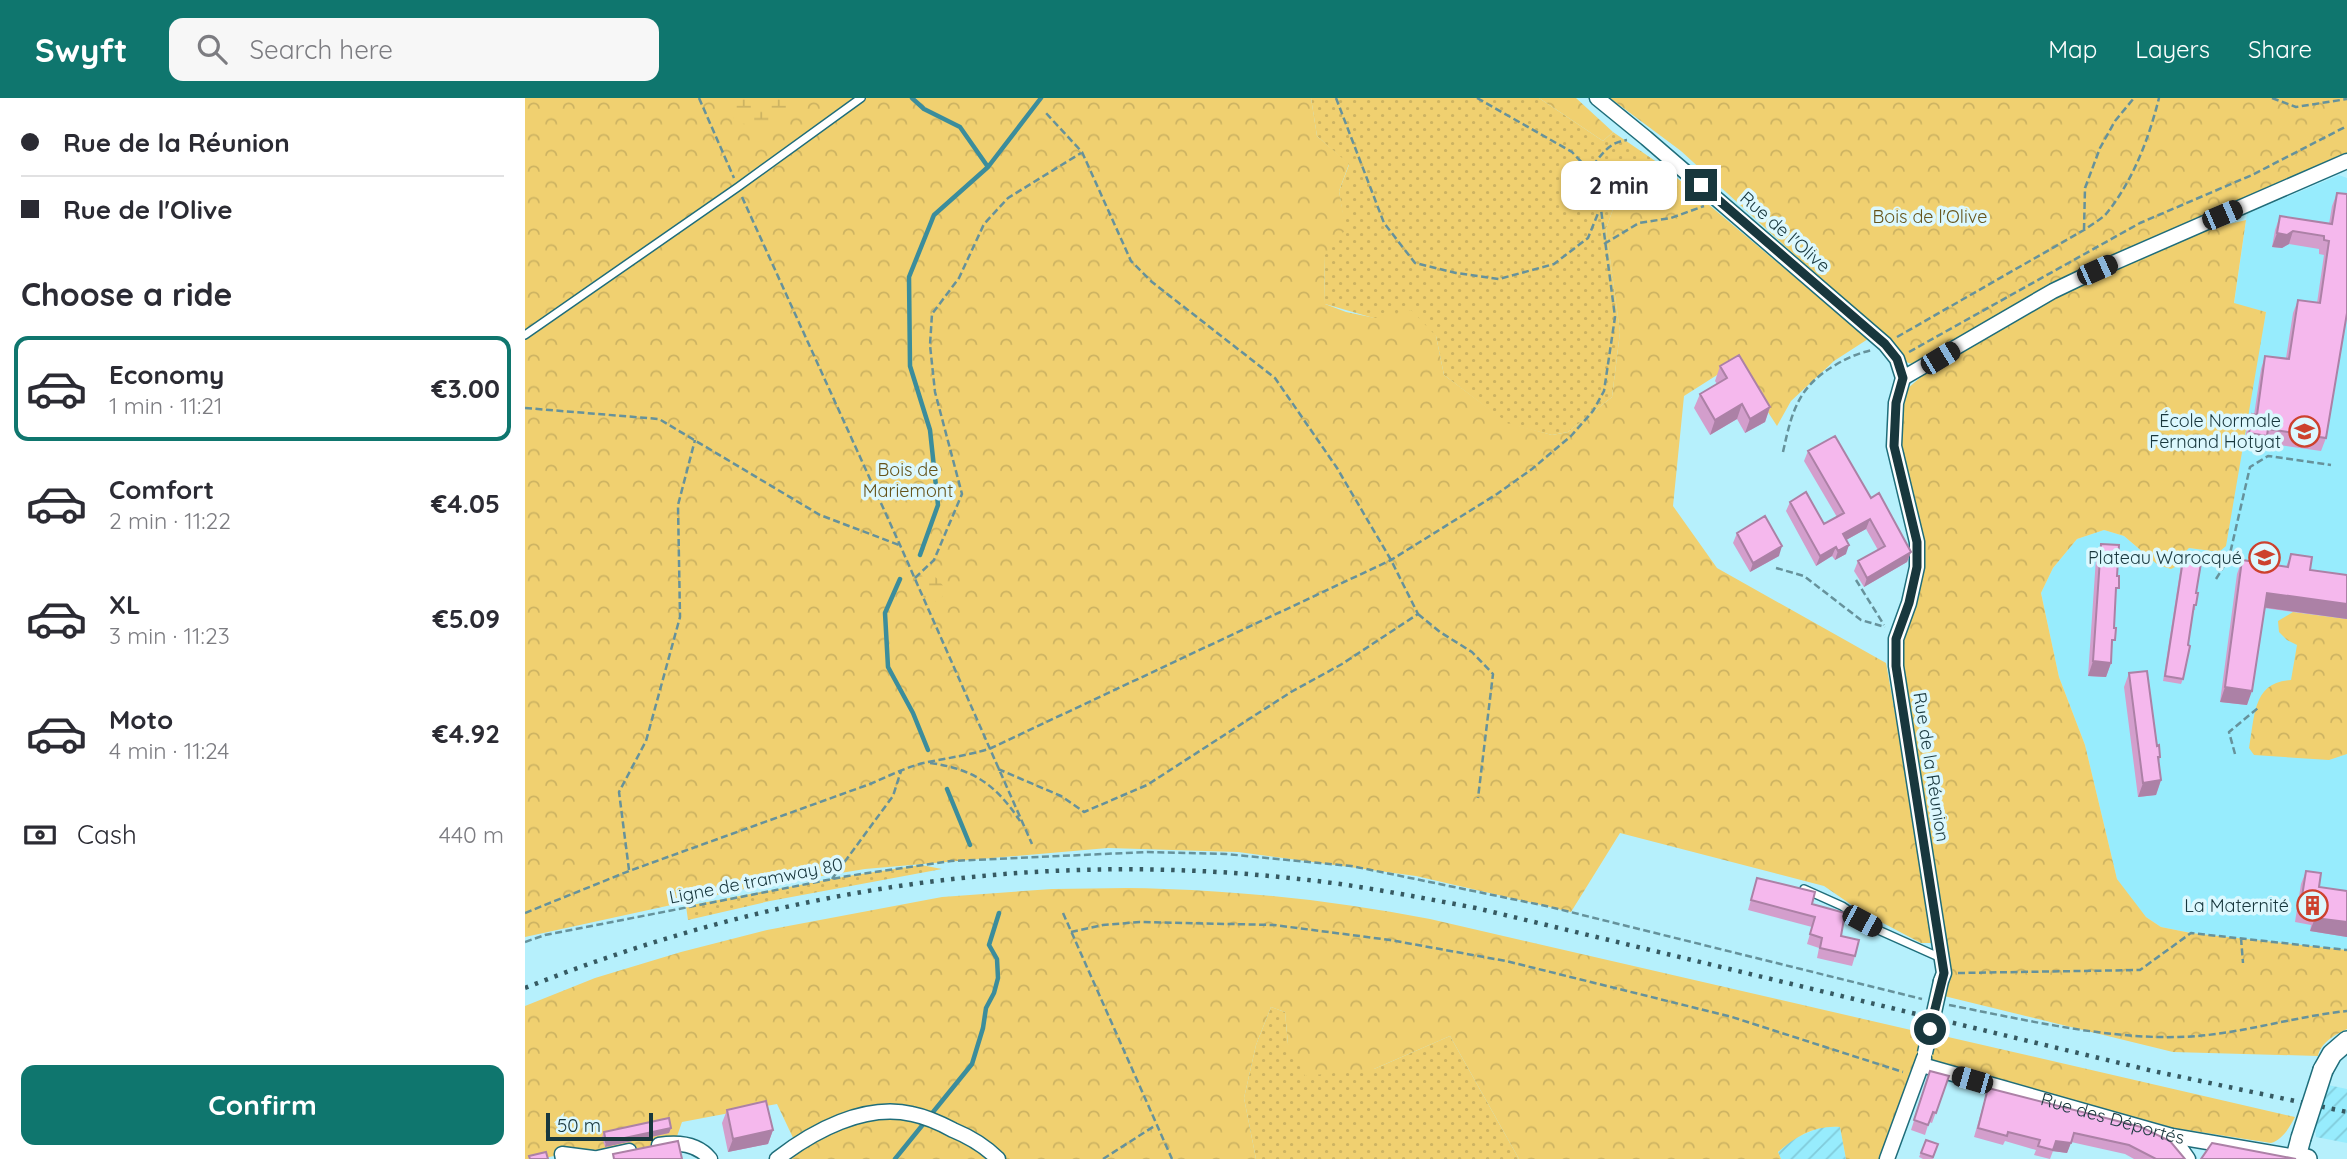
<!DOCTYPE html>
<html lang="en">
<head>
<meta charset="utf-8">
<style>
  :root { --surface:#fff; --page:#f7f7f7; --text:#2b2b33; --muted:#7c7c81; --line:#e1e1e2; --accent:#0f766e }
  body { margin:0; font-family:Quicksand,sans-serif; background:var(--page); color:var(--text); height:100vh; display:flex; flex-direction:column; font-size:26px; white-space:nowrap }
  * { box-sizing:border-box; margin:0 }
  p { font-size:23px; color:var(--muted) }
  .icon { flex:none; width:38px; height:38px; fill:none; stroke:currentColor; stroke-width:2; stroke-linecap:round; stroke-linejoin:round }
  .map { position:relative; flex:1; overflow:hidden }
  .side { display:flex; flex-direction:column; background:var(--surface); width:525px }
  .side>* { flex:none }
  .guide { display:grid; align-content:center; height:154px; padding:0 21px; background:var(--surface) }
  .scale { position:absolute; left:21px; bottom:18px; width:107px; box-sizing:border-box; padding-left:7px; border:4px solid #18373d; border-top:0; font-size:19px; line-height:24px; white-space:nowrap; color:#18373d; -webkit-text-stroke:5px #dcf8fe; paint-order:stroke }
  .end { position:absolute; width:32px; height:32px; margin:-16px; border:9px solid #18373d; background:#fff; box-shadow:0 0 0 4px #fff }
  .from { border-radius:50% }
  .bubble { position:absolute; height:49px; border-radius:14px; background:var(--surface); box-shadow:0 2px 5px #0004; font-size:23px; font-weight:700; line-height:49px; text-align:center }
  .car { position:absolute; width:21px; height:42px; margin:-21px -10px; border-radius:9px; box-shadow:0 0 5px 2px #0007; background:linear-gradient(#222 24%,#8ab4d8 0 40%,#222 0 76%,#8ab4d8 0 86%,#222 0) }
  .guide b { display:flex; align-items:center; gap:24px; height:66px; font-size:26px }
  .guide b+b { border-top:2px solid var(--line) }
  .guide i { width:18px; height:18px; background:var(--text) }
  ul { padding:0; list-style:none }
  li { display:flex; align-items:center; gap:21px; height:105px; margin:0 14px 10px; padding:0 7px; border:4px solid transparent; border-radius:14px }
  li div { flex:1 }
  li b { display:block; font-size:26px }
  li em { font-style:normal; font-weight:700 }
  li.active { border-color:var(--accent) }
  li>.icon { width:63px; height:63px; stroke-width:1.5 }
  h2 { padding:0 21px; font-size:32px; line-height:84px }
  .pay { display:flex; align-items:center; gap:18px; height:77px; padding:0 21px; font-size:26px }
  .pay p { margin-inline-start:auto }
  .primary-button { display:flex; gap:14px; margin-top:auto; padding:14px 21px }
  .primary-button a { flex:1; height:80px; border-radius:14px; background:var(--accent); color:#fff; font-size:28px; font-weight:700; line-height:80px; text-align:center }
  header { display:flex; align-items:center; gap:42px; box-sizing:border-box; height:98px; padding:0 35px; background:var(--accent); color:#fff }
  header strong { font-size:33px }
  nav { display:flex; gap:38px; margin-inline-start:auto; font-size:24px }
  .search { width:490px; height:63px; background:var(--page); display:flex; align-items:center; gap:18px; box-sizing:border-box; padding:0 24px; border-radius:14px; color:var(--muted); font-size:26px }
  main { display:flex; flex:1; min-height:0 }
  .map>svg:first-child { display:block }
</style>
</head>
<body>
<header>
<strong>Swyft</strong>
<div class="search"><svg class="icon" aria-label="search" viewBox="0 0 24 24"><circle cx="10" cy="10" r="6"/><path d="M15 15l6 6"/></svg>Search here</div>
<nav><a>Map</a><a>Layers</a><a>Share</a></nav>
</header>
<main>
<section class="side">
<div class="guide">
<b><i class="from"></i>Rue de la Réunion</b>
<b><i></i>Rue de l'Olive</b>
</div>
<h2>Choose a ride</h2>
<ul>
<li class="active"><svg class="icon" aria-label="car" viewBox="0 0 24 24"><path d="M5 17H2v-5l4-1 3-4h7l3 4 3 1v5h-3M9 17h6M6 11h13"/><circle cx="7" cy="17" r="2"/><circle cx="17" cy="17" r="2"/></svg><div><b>Economy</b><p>1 min · 11:21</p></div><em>€3.00</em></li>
<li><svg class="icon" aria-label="car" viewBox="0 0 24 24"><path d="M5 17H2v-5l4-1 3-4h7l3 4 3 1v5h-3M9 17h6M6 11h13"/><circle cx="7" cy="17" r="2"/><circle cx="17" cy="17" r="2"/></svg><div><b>Comfort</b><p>2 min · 11:22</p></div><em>€4.05</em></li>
<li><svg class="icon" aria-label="car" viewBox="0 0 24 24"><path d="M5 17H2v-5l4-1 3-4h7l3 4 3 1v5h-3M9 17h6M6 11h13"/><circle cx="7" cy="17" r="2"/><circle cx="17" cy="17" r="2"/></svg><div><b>XL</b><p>3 min · 11:23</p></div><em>€5.09</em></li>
<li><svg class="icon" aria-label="car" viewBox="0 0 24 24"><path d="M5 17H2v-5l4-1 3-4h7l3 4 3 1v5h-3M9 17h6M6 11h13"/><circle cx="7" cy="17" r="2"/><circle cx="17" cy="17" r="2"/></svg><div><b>Moto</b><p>4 min · 11:24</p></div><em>€4.92</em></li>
</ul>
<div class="pay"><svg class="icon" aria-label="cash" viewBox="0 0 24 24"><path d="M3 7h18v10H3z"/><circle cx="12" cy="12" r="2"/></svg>Cash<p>440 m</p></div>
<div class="primary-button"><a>Confirm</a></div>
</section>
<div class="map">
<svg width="1822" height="1061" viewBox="0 0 1822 1061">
  <defs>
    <pattern id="industrial-furrows" width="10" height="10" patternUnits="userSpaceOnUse" patternTransform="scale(1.75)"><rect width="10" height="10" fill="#97ecfd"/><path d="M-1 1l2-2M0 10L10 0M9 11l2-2" fill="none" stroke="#81cbda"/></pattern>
    <pattern id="grass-dots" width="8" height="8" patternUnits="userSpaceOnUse" patternTransform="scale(1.75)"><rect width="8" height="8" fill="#f0d070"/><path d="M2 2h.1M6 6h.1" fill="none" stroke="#cdb362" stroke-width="1.8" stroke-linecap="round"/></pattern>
    <pattern id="forest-crowns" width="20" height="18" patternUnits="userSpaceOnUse" patternTransform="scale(1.75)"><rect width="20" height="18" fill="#f0d070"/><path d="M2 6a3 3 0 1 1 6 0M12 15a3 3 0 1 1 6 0" fill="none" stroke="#cdb362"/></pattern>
    <pattern id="wetland-marsh" width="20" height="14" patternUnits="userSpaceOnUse" patternTransform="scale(1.75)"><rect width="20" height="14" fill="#f0d070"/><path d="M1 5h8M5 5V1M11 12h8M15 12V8" fill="none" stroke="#cdb362"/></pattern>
  </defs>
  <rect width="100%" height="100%" fill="#b6f0fc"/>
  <path fill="#97ecfd" d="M1814 77 1822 80V852L1666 835 1636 829 1621 819 1608 804 1592 781 1560 647 1534 579 1516 495 1528 470 1552 441 1579 432 1599 438 1633 467 1664 450 1694 454 1741 214 1709 206 1722 116Z"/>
  <path fill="url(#industrial-furrows)" d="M1803 987 1822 991V1045L1791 1039 1790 1028Z
    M1299 1028 1315 1029 1321 1061H1256L1253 1054 1267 1041Z"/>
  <path fill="url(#grass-dots)" d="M786 0H1014L1078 43 1088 34 1139 69 1094 94 1081 131 1095 234 1087 299 1043 334 1027 337 983 326 919 277 911 238 800 206 799 157 820 131 814 93 824 67 792 38Z
    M396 767 417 771 245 803 163 822 161 808 323 778Z
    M746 909 760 914 763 946 849 971 925 938 994 1061H731L719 1000 731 947Z"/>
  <path fill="url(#forest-crowns)" d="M0 0H786L792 38 824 66 814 93 821 131 799 158 800 206 821 214 850 220 886 212 911 238 919 277 983 325 1027 337 1043 334 1087 299 1095 234 1081 131 1094 94 1139 69 1343 241 1309 263 1266 303 1252 328 1211 265 1159 298 1148 408 1192 470 1361 565 1388 716 1406 845H1396L1337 814 1299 788 1095 735 1046 814 891 778 713 754 583 750 340 771 224 790 0 839Z
    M1014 0H1051L1088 34 1078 43Z
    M1085 0H1822V59L1777 88 1616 144 1451 229 1390 267 1375 262 1355 235 1156 53Z
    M1721 122 1709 205 1741 214 1701 448 1694 454 1664 450 1660 454 1656 466 1646 471 1633 467 1599 438 1579 432 1552 441 1528 470 1516 495 1534 579 1560 647 1592 781 1621 819 1636 829 1666 835 1822 852V931C1810 937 1796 944 1793 958L1648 954 1419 898 1373 559 1394 474 1382 400 1375 329 1382 291 1405 271 1581 171 1655 138Z
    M1768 514 1822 521V656L1804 662 1729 657 1724 650C1730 619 1727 584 1766 582L1772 547 1762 542 1754 534 1753 523Z
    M527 791C565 791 602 789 640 791 729 794 817 804 905 821L1399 935 1397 967 1362 1061H1321L1315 1029C1291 1027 1271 1038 1253 1054L1256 1061H994L925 938 849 971 780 978 763 946 760 914 746 909 731 947 719 1000 731 1061H252L271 1046 252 1006 157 1024 150 1044 68 1060 37 1056 16 1061H0V908L70 880 156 854 242 832 417 799Z
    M1410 936 1770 1019C1765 1029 1757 1042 1746 1045L1649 1030 1403 963Z"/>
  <path fill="url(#wetland-marsh)" d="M199 0H287L244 30 211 25Z
    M408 476 421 491 417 499 403 509 390 480Z"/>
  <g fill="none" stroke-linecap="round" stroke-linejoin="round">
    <path stroke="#3b8d9c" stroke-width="4.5" d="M387 0 399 11 435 29 463 69
      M395 457 413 407 405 332 385 268 384 179 409 117 463 69 516 0
      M375 481 360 515 363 569 388 615 403 652
      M422 691 445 747
      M370 1061 447 966 458 930 461 910 469 895 473 880 472 861 464 847 474 815"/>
    <defs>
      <path id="lane" d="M0 237 213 89 336 0
        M1279 791 1317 808 1351 831 1416 860"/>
      <g id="street">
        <path d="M1072 0 1121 40 1360 246 1372 261 1378 280 1371 305 1369 348 1392 444V469L1384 505 1371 541V568L1419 875 1416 883"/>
        <path d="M1378 280 1528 193 1572 172 1822 63"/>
        <path id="s1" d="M1397 967 1647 1038 1771 1059"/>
        <path d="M1647 1038 1663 1061"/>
        <path d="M134 1047C153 1044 172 1045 185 1061"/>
        <path d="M38 1061 37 1056 68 1060"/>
        <path d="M68 1061 104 1053"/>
        <path d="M252 1061C288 1033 340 1005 387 1016 402 1019 415 1025 428 1032 445 1039 460 1048 473 1061"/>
        <path d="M1362 1061 1399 960"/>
      </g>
      <path id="secondary" d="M1798 972 1807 956 1822 943
        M1776 1040 1771 1059 1782 1061"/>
    </defs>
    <use href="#lane" stroke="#1f6d7a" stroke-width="10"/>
    <use href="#street" stroke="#1f6d7a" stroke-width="17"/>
    <use href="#secondary" stroke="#1f6d7a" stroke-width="22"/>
    <path stroke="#66929b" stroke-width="2.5" stroke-dasharray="7 3.5" stroke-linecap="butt" d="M174 0 209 80
      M811 0 859 125 890 165 931 175 974 181 1029 166 1063 140 1074 113
      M952 0 1047 54 1063 71 1072 86
      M1747 0 1771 9 1822 1
      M217 99 375 447 507 746
      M1559 132 1560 90 1575 50 1590 23 1609 0
      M1079 146 1114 125 1146 120 1179 108
      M1372 239 1559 132C1566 127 1575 122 1581 116 1608 83 1624 40 1634 0
      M1384 254 1615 125 1727 77 1822 28
      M0 310 134 321 295 417 374 447
      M1258 354C1267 313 1273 288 1312 266 1324 259 1334 255 1347 252
      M1251 470 1279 478 1336 522 1360 529
      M390 480 409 462 437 396 410 294 405 247 407 216 434 180 459 126 483 100 556 55
      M1691 481 1704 460 1725 369 1743 358 1806 367
      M1331 482 1359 527
      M893 516 915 534 947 554 968 576 953 700
      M1710 656 1704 634 1733 610
      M405 665C449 671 471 687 495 723
      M473 671 536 698 559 714 622 687 766 594 817 566 893 516 866 462 812 370 750 280 627 184 606 163 557 54 520 14
      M104 772 94 694 121 643 155 519 153 407 170 342
      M307 781 368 698 376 673
      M0 815 104 773 345 686C364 678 383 668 403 664 424 660 443 657 464 651L866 462 972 396 1007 371 1046 338 1068 313 1079 293 1090 219 1070 65C1079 53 1086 44 1102 42
      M538 815 647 1061
      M546 834 578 827 615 824 749 827 865 842 981 863 1207 919 1378 974
      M1716 840 1718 865
      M0 844 20 837 323 778 426 763 622 754 701 756 826 768 866 776 1021 808 1397 901
      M1433 875 1615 872 1666 835 1822 852
      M1424 907C1496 921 1580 941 1653 939 1710 938 1765 919 1822 913
      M578 1061 631 1027"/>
    <use href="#lane" stroke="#fff" stroke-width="7"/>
    <use href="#street" stroke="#fff" stroke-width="14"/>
    <use href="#secondary" stroke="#fff" stroke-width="19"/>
    <path stroke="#365a62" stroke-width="4.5" stroke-dasharray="3.5 7" stroke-linecap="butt" d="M0 890C249 791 507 751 774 781 833 787 892 799 951 810L1628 973 1822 1014"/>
    <defs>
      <path id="street-bridge" d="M1400 955 1416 883"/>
      <path id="secondary-bridge" d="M1776 1040 1798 972"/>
    </defs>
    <use href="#street-bridge" stroke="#1f6d7a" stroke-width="17" stroke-linecap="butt"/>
    <use href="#secondary-bridge" stroke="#1f6d7a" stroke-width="22" stroke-linecap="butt"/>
    <use href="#street-bridge" stroke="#fff" stroke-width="14"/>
    <use href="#secondary-bridge" stroke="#fff" stroke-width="19"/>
  </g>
  <path fill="#d39ecc" d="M1812 95 1801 340 1796 353 1739 345 1737 351 1719 348 1722 330 1727 316 1729 317 1736 271 1740 258 1761 260 1768 215 1773 202 1792 205 1799 157 1794 156V151L1764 146 1757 150 1747 149 1750 132 1755 118 1804 126 1807 108Z
    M1195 268 1245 309 1240 324 1220 335 1212 321 1185 337 1169 310 1175 296 1192 286 1190 283Z
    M1283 353 1346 400 1386 454 1382 464 1339 489 1329 473 1333 463 1353 452 1341 431 1321 442V456L1310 462 1307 458 1291 468 1261 413 1265 404 1299 426 1312 419 1279 363Z
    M1212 435 1254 458 1225 474 1208 445Z
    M1576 446 1591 498 1586 565 1581 579 1563 578 1571 460Z
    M1766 456 1785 472 1822 521 1739 510 1722 607 1695 604 1712 476 1717 462 1761 469Z
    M1658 462 1671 495 1670 512H1668L1658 581 1656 586 1638 583 1656 467Z
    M1604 575 1635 659 1634 664 1636 682 1631 697 1613 699 1599 589Z
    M1781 773 1794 789 1822 793V839L1785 833 1786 827 1770 824 1776 786Z
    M1232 780 1287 806 1316 838 1330 858 1327 868 1292 860 1294 850 1282 846 1287 829 1223 812Z
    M1405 973 1424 978 1407 1025 1404 1024 1400 1037 1386 1032Z
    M1463 990 1660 1061H1609L1600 1056 1546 1044 1542 1055 1528 1053 1525 1061 1509 1057 1511 1052 1480 1043 1478 1047 1449 1039Z
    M202 1012 248 1032 243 1046 203 1054 197 1025Z
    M146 1030 144 1035 80 1049 77 1039 79 1034Z
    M1401 1042 1413 1046 1408 1061H1398L1394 1059Z"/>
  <path fill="#ac81a6" d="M1768 133 1764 146 1757 150 1747 149 1752 135Z
    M1217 306 1212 321 1185 337 1190 322Z
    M1245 309 1240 324 1220 335 1225 321Z
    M1345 421 1341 431 1314 446 1318 436Z
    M1324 447 1321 456 1310 462 1313 453Z
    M1257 448 1254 458 1225 474 1228 465Z
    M1311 449 1307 458 1291 468 1295 458Z
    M1386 454 1382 464 1339 489 1342 480Z
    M1742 495 1822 506V521L1736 509Z
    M1568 563 1586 565 1581 579 1563 578Z
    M1700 589 1727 593 1722 607 1695 604Z
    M1636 682 1631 697 1613 699 1618 685Z
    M1790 820 1822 824V839L1785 833Z
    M146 1030 144 1035 80 1049 81 1044Z
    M248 1032 243 1046 203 1054 208 1041Z
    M1531 1043 1546 1045 1542 1055 1527 1053Z"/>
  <path fill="#f5b8ed" stroke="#ac81a6" stroke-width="2" d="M1812 95 1822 96V215L1801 340 1743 331 1742 338 1724 335 1727 316 1732 317 1740 258 1764 261 1773 202 1795 205 1804 143 1799 142V138L1768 133 1762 137 1752 135 1755 118 1807 126Z
    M1214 257 1245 309 1225 321 1217 306 1190 322 1175 296 1202 280 1195 268Z
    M1310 338 1346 400 1354 395 1386 454 1342 480 1333 463 1360 448 1345 421 1318 436 1324 447 1313 453 1311 449 1295 458 1265 404 1281 394 1299 426 1319 415 1283 353Z
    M1240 418 1257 448 1228 465 1212 435Z
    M1576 446 1594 447 1592 478H1594V490H1591L1589 530H1591L1590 542H1587L1586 565 1568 563Z
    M1766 456 1787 459 1785 472 1822 477V506L1742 495 1727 593 1700 589 1717 462 1763 469Z
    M1658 462 1676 465 1671 495H1673L1671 507H1669L1663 547 1665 548 1658 581 1640 578Z
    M1622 573 1632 648 1634 647 1635 659H1633L1636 682 1618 685 1604 575Z
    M1781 773 1796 775 1794 789 1822 793V824L1790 820 1791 813 1775 811Z
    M1232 780 1290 794 1287 806 1320 815 1316 838 1334 842 1330 858 1295 850 1297 840 1285 836 1290 819 1226 802Z
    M1405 973 1424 978 1411 1015 1408 1014 1403 1027 1389 1022Z
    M1463 990 1616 1029 1645 1043 1660 1061H1631L1604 1047 1549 1035 1546 1045 1531 1043 1528 1052 1513 1048 1515 1042 1483 1034 1482 1038 1453 1030Z
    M241 1003 248 1032 208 1041 202 1012Z
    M144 1020 146 1030 81 1044 79 1034Z
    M1401 1042 1413 1046 1408 1059 1396 1055Z
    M153 1043 157 1061H89L88 1056Z
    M1687 1045 1771 1061H1676Z
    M21 1054 23 1061H5L4 1058Z"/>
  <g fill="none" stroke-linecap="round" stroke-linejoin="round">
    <path stroke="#18373d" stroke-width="9" d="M1176 87 1360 246 1372 261 1378 280 1371 305 1369 348 1392 444V469L1384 505 1371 541V568L1419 875 1405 931"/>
  </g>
  <defs>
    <symbol id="school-ring" viewBox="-11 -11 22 22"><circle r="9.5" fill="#dcf8fe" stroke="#cd412d" stroke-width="1.5"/><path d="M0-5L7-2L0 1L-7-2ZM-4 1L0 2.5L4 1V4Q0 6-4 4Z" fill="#cd412d"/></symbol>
    <symbol id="university-ring" viewBox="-11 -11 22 22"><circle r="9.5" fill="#dcf8fe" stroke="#cd412d" stroke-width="1.5"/><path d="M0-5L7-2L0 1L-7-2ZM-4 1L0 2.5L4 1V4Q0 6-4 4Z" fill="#cd412d"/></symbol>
    <symbol id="building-ring" viewBox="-11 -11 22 22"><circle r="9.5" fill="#dcf8fe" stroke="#cd412d" stroke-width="1.5"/><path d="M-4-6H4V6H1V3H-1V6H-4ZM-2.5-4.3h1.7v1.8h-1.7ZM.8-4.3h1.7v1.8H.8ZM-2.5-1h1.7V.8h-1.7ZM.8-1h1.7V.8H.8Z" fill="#cd412d"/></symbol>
  </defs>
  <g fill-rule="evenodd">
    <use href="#school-ring" x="1762" y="316" width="35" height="35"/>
    <use href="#university-ring" x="1722" y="442" width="35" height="35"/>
    <use href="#building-ring" x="1770" y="790" width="35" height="35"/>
  </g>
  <g text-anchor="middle" stroke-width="7" stroke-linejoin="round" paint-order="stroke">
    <g font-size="18" fill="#65531a" stroke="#dcf8fe">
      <text x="1405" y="125">Bois de l'Olive</text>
      <text x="383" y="378">Bois de<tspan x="383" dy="21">Mariemont</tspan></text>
    </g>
    <g font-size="18" fill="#18373d" stroke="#dcf8fe">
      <text transform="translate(1260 134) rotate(41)" y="6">Rue de l'Olive</text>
      <text transform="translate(1406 669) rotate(81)" y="6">Rue de la Réunion</text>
      <text transform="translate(231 783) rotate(-11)" y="6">Ligne de tramway 80</text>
      <text dy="6" stroke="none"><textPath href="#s1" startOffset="198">Rue des Déportés</textPath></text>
    </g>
    <g font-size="18" fill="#18373d" stroke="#dcf8fe" text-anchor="end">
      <text x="1756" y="329">École Normale<tspan x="1756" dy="21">Fernand Hotyat</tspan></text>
      <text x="1717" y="466">Plateau Warocqué</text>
      <text x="1764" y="814">La Maternité</text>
    </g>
  </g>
</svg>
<div class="scale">50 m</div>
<i class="end from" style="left:1405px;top:931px"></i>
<i class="end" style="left:1176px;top:87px"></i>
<div class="bubble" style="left:1036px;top:63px;width:116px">2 min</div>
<i class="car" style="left:1697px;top:117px;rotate:67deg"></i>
<i class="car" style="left:1572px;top:172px;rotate:66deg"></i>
<i class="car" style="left:1415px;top:260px;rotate:59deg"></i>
<i class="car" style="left:1337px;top:823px;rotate:118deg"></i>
<i class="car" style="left:1447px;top:982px;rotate:286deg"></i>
</div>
</main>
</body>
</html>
